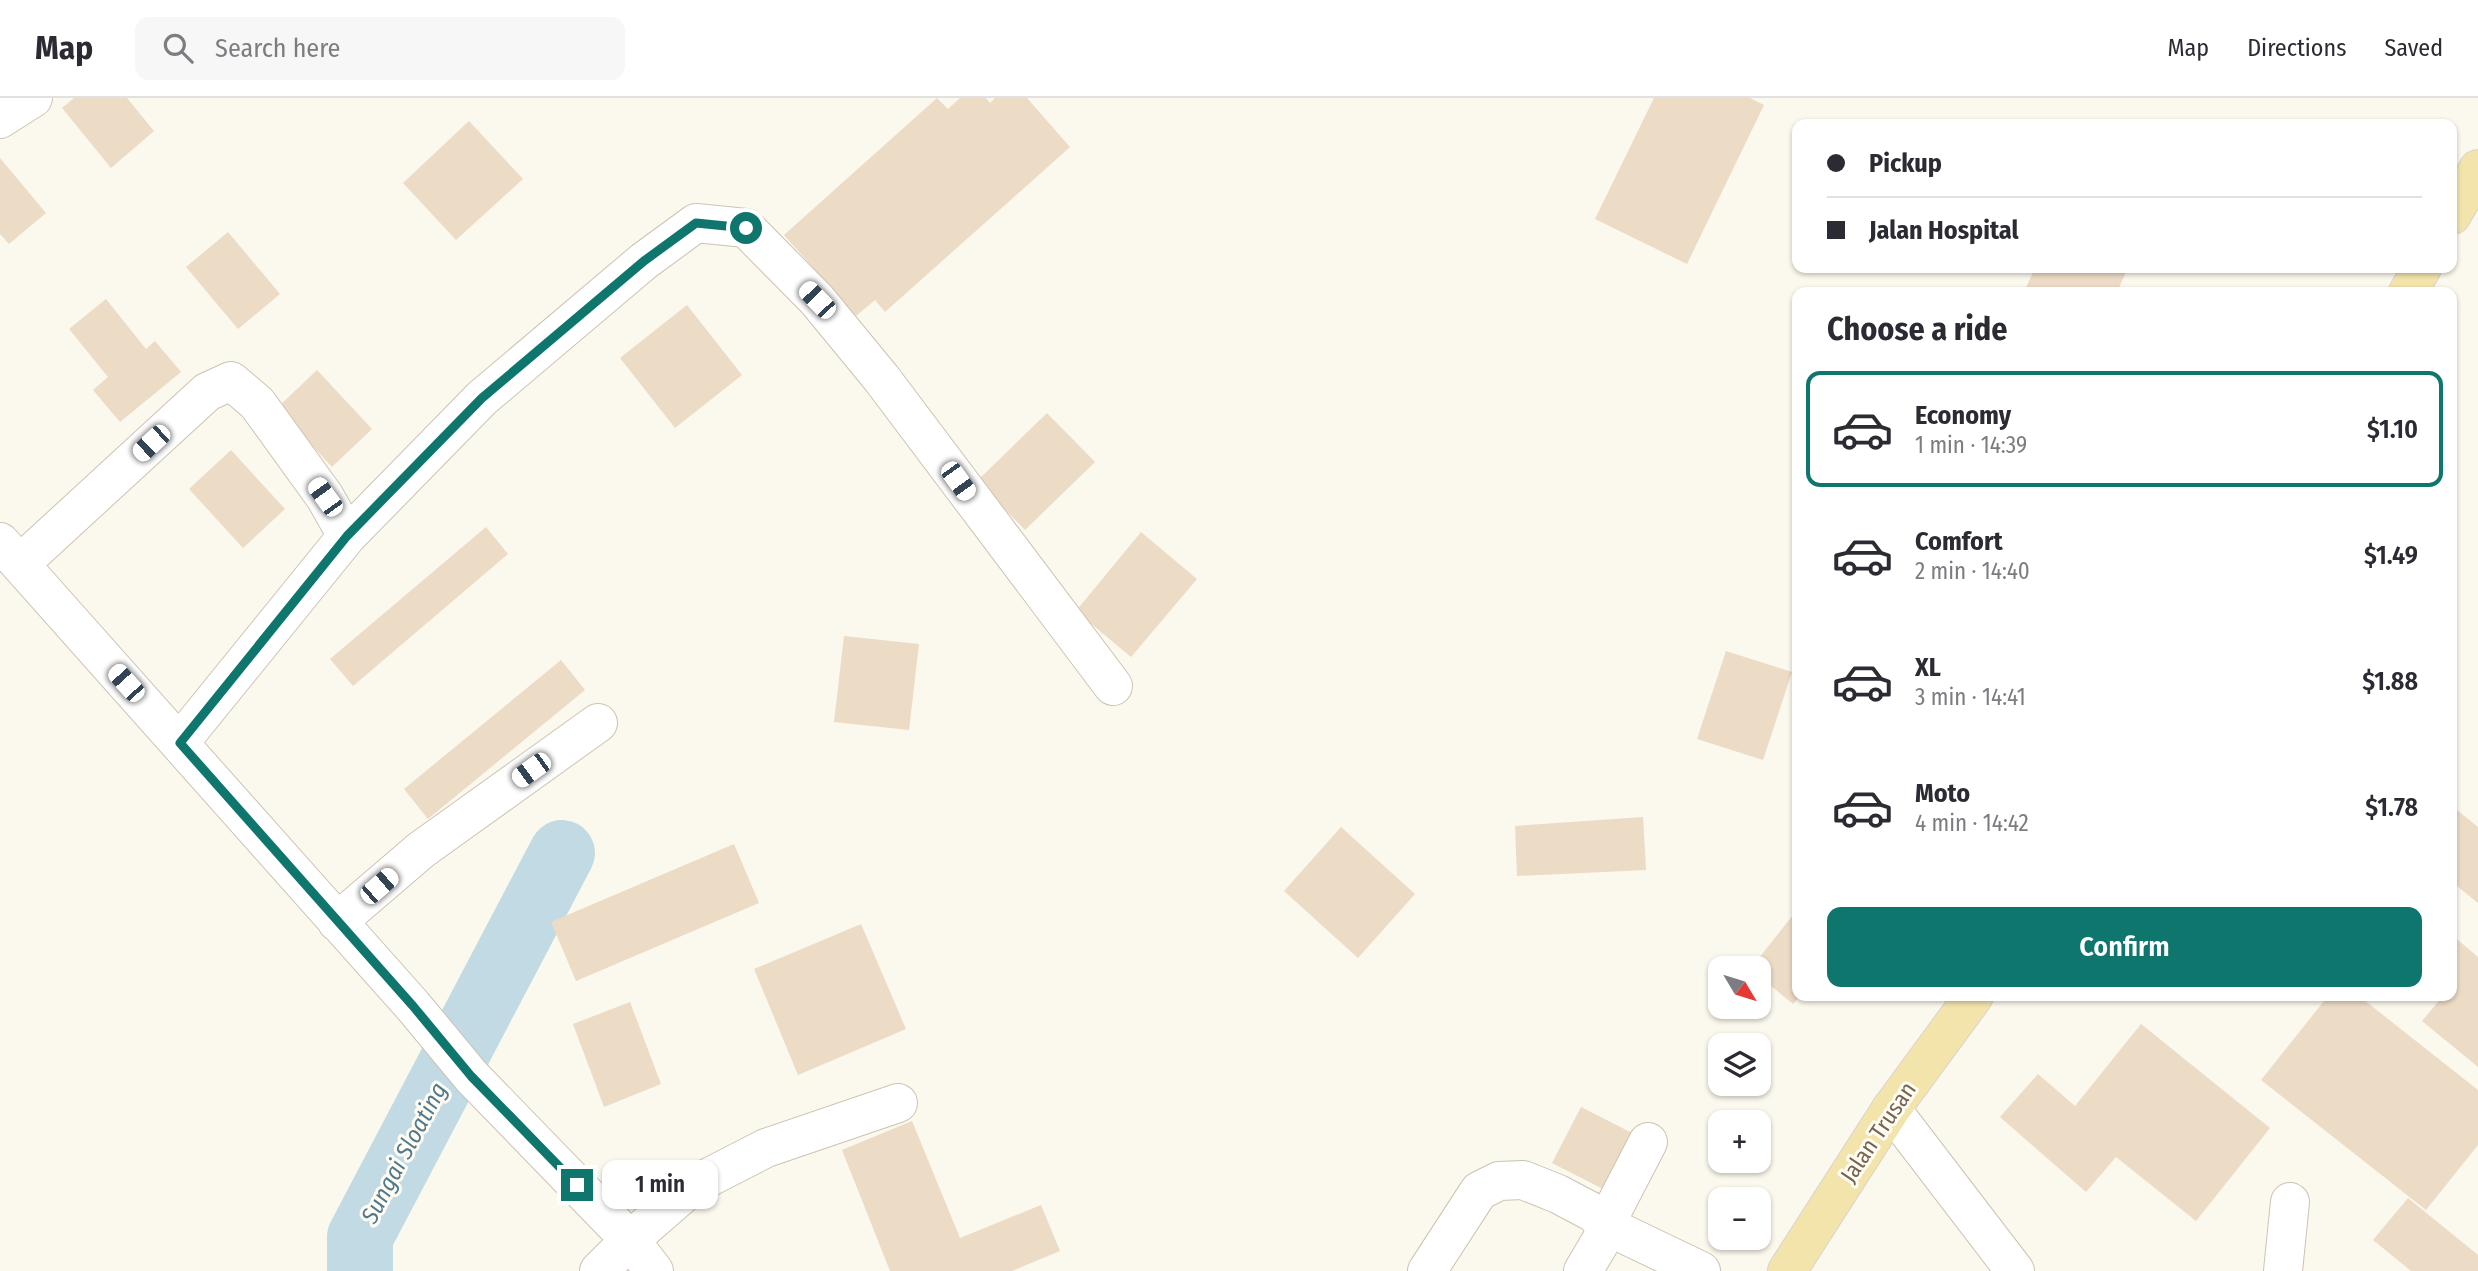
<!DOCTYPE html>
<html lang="en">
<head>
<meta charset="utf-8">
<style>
  :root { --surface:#fff; --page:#f7f7f7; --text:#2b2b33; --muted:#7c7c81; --line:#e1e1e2; --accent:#0f766e }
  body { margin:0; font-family:"Fira Sans Condensed",sans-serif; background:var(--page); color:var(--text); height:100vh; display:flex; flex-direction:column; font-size:26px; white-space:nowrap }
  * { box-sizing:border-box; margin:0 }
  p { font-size:23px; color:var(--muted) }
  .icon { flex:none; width:38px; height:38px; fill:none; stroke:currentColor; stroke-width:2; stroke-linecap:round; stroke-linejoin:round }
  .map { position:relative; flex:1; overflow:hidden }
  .details { position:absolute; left:1792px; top:189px; width:665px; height:714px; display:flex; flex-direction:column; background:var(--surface); border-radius:14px; box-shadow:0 2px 5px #0004 }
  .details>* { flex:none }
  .guide { position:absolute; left:1792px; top:21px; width:665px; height:154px; border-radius:14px; box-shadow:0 2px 5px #0004; display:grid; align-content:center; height:154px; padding:0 35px; background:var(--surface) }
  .needle { width:46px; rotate:128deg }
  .fabs { position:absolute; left:1708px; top:858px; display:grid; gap:14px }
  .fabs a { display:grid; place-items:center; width:63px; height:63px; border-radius:14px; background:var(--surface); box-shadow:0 2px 5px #0004; font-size:35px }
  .end { position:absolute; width:32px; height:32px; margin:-16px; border:9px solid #0f766e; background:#fff; box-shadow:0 0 0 4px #fff }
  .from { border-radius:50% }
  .bubble { position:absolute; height:49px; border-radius:14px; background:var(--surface); box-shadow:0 2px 5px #0004; font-size:23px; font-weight:600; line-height:49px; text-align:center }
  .car { position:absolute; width:21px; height:42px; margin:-21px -10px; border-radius:9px; box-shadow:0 0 5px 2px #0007; background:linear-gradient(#fff 24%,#345 0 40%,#fff 0 76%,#345 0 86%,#fff 0) }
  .guide b { display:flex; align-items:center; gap:24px; height:66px; font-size:26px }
  .guide b+b { border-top:2px solid var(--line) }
  .guide i { width:18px; height:18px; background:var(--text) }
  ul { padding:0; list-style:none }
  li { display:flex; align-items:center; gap:21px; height:116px; margin:0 14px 10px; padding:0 21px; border:4px solid transparent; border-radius:14px }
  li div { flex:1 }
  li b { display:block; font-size:26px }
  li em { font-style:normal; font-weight:600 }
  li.active { border-color:var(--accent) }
  li>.icon { width:63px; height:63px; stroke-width:1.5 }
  h2 { padding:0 35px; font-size:32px; line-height:84px }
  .cta { display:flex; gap:14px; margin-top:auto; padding:14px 35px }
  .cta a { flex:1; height:80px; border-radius:14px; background:var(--accent); color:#fff; font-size:28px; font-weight:600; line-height:80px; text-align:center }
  header { display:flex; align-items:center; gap:42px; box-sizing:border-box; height:98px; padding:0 35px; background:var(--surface); border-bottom:2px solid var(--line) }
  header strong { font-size:33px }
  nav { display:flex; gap:38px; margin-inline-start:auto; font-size:24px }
  .search { width:490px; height:63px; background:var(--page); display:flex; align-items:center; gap:18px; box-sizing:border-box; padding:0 24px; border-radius:14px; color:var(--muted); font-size:26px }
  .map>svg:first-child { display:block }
</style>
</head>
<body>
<header>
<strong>Map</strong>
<div class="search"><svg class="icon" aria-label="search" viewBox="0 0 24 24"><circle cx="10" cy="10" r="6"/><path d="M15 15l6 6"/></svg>Search here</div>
<nav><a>Map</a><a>Directions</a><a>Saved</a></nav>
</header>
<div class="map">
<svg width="2478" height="1173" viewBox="0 0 2478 1173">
  <rect width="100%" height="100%" fill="#fbf8ed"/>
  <path fill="#c2dae4" stroke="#a9c7d5" stroke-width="2" d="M429 968 455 995 372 1148V1173H342L345 1119Z"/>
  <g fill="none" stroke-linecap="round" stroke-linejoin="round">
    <path stroke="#c2dae4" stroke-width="66" d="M360 1173V1139L562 755"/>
  </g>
  <path fill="#ecdbc5" d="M74 0H127L154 33 111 70 62 10Z
    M937 0 948 11 960 0H986L990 5 995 0H1027L1070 49 885 214 875 202 856 218 784 137Z
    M1654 0H1750L1764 7 1687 166 1595 121Z
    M469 23 523 81 456 142 403 85Z
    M0 60 46 115 9 146 0 136Z
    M228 134 280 196 238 231 186 169Z
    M2035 170H2117L2126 174 2117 194H2024Z
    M106 201 146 251 155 243 181 274 120 324 93 292 108 279 69 231Z
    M687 207 742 277 675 330 620 260Z
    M317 272 372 331 332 369 277 310Z
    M1047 315 1095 364 1025 432 977 383Z
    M231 352 285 411 243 450 189 391Z
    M486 429 508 456 353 588 330 561Z
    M1141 434 1197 481 1131 559 1076 513Z
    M844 538 919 546 909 632 834 624Z
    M1726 553 1792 574 1763 662 1697 641Z
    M561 562 585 592 428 721 404 691Z
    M2452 708 2478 729V805L2452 784Z
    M1643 719 1646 772 1517 778 1515 728Z
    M1341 729 1415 796 1358 860 1284 793Z
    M734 746 759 805 576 883 551 824Z
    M1797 812V898H1800L1793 906 1759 878V870H1751Z
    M861 826 906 931 798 977 754 871Z
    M2452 837 2478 859V969L2422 923 2443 898H2452Z
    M2328 898H2359L2478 992V1047L2426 1112 2261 982Z
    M630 904 661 986 604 1009 573 926Z
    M2141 926 2270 1030 2196 1123 2116 1059 2086 1094 2000 1019 2038 976 2075 1008Z
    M1581 1009 1642 1040 1613 1096 1552 1065Z
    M912 1023 960 1140 1041 1107 1060 1153 1012 1173H890L842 1052Z
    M2408 1100 2478 1157V1173H2411L2373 1142Z"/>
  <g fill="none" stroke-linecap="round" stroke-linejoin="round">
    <defs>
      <path id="minor" d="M0 21 33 0
        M0 444 413 908 471 978 630 1142 654 1173
        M20 466 207 294 231 283 257 305 325 399 347 438
        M180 644 347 438 482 300 644 163 696 125 746 130 817 202 882 281 1113 588
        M337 824 421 752 598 625
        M1891 1011 2015 1173
        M1648 1044 1605 1127 1701 1173
        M599 1173 630 1142 692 1088 766 1050 898 1005
        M1427 1173 1479 1093 1499 1083 1523 1082 1558 1096 1594 1115 1605 1127 1602 1141 1583 1173
        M2283 1173 2290 1104"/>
      <path id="major" d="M2452 117 2478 71
        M2408 194 2422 170
        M1787 1173 1891 1011 1974 898"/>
    </defs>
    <use href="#minor" stroke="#cdc3b3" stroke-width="40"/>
    <use href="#major" stroke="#d8d4ce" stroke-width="40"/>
    <use href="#minor" stroke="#fff" stroke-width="38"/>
    <use href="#major" stroke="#f3e4ac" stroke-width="38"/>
  </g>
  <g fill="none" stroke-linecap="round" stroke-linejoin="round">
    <path stroke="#0f766e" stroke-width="9" d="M577 1087 471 978 413 908 180 645 347 438 482 300 644 163 696 125 746 130"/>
  </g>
  <g text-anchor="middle" stroke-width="6" stroke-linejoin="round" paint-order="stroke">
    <g font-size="23" fill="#756451" stroke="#fefbf3">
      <text transform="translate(1878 1034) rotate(-56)" y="8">Jalan Trusan</text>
    </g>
    <g font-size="24" font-style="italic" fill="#4f798d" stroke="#fefbf3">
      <text transform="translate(404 1055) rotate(-62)" y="8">Sungai Sloating</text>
    </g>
  </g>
</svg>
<div class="fabs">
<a><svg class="needle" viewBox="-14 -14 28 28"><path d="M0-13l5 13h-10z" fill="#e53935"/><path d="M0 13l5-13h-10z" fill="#7c7c81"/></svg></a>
<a><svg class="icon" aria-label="layers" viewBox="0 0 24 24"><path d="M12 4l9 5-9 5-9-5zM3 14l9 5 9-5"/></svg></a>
<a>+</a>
<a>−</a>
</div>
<i class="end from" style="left:746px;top:130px"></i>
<i class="end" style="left:577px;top:1087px"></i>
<div class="bubble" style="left:602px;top:1062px;width:116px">1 min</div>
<i class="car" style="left:817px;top:202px;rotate:316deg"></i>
<i class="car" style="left:151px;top:345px;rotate:227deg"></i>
<i class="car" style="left:958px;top:383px;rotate:144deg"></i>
<i class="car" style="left:325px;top:399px;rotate:324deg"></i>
<i class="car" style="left:126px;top:585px;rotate:318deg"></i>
<i class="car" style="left:531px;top:672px;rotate:234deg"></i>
<i class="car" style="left:379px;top:788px;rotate:49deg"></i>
<div class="guide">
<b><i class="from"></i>Pickup</b>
<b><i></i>Jalan Hospital</b>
</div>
<section class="details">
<h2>Choose a ride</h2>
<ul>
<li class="active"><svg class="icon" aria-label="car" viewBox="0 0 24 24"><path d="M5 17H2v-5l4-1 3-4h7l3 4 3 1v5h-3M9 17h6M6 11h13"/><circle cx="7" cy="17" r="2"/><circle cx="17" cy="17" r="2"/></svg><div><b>Economy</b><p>1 min · 14:39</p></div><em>$1.10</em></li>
<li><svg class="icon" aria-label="car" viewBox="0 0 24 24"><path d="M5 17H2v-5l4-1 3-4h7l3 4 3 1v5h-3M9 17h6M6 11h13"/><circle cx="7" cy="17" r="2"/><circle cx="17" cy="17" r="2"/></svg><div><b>Comfort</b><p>2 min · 14:40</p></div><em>$1.49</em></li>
<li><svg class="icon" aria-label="car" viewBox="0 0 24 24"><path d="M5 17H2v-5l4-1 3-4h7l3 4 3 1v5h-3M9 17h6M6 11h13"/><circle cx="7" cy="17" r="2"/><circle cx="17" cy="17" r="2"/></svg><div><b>XL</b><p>3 min · 14:41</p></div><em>$1.88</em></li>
<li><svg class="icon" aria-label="car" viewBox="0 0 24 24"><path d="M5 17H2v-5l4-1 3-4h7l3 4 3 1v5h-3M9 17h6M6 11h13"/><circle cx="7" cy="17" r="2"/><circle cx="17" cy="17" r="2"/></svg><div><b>Moto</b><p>4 min · 14:42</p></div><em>$1.78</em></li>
</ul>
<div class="cta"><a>Confirm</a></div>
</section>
</div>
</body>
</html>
